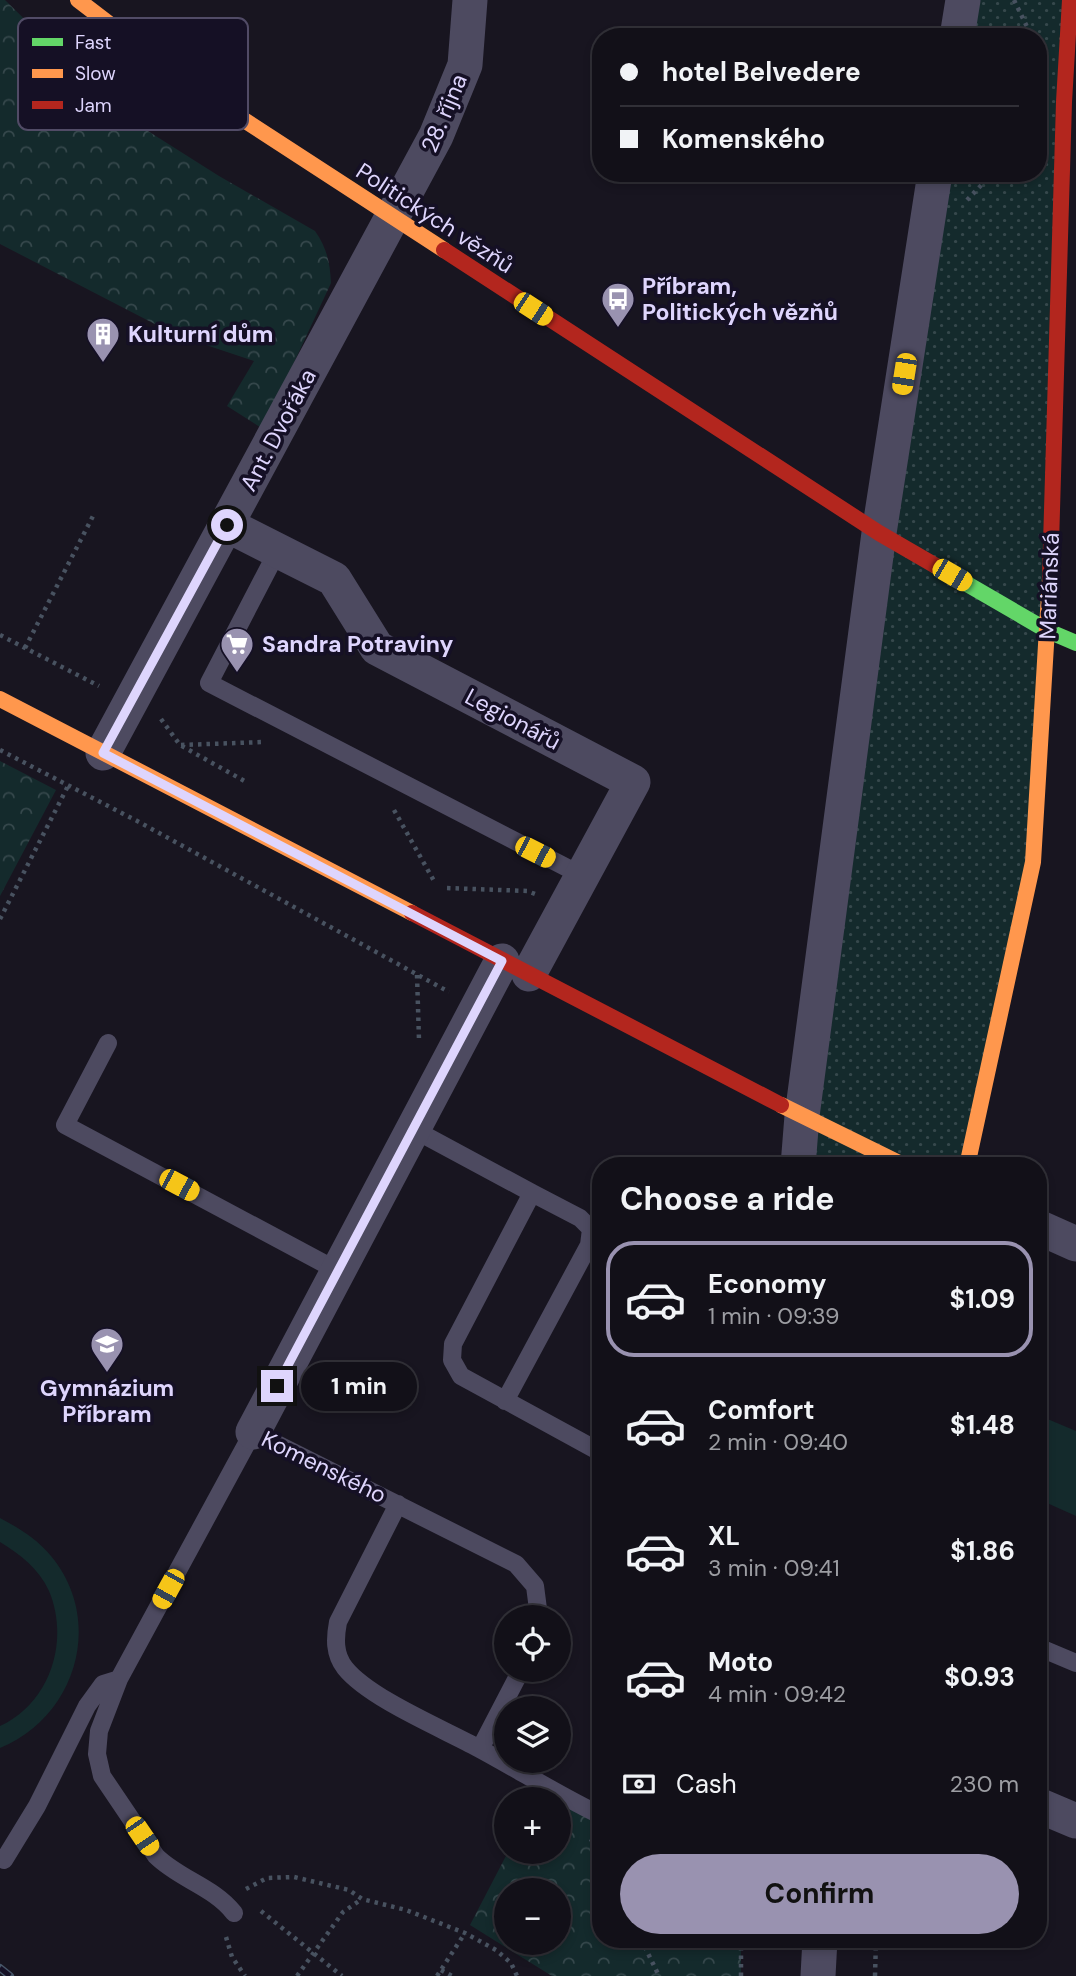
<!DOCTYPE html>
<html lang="en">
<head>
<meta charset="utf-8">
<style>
  :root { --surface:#121018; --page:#1b1921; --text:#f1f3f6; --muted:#9c9da2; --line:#313037; --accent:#9992b0 }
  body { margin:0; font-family:"DM Sans",sans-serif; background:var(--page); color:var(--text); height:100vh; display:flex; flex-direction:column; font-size:26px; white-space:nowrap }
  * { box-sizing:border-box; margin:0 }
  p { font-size:23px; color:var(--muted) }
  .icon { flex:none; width:38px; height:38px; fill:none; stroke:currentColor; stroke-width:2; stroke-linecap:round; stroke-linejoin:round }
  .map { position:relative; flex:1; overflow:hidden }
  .sheet { position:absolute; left:592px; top:1157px; width:455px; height:791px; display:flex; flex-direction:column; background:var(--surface); border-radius:28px; box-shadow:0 4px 10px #0003,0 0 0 2px var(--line) }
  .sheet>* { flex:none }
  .guide { position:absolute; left:592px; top:28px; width:455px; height:154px; border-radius:28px; box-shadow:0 4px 10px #0003,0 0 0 2px var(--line); display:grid; align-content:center; height:154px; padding:0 28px; background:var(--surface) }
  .fabs { position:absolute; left:494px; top:1605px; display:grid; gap:14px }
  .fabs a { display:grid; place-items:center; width:77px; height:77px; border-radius:50%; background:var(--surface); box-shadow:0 4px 10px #0003,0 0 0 2px var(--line); font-size:35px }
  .end { position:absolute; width:32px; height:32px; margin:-16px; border:9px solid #ded5fd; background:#111; box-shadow:0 0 0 4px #111 }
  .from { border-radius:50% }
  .bubble { position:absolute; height:49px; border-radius:24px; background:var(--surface); box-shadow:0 4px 10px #0003,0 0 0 2px var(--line); font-size:23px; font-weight:700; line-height:49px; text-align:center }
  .car { position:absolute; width:21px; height:42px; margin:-21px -10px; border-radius:9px; box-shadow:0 0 5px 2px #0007; background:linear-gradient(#f5c518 24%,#345 0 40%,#f5c518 0 76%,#345 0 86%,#f5c518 0) }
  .guide b { display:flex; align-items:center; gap:24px; height:66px; font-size:26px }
  .guide b+b { border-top:2px solid var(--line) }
  .guide i { width:18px; height:18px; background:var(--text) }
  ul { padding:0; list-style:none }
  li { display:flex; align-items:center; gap:21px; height:116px; margin:0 14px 10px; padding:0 14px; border:4px solid transparent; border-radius:28px }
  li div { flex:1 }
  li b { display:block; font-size:26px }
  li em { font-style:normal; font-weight:700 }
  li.current { border-color:var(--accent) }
  li>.icon { width:63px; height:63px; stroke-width:1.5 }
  h2 { padding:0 28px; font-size:32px; line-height:84px }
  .pay { display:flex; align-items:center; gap:18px; height:77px; padding:0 28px; font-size:26px }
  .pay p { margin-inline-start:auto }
  .action { display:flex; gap:14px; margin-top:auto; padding:14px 28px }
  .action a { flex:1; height:80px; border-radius:42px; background:var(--accent); color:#111; font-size:28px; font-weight:700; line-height:80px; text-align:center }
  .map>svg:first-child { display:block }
</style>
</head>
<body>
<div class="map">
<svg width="1076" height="1976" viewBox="0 0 1076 1976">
  <defs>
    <pattern id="grass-dots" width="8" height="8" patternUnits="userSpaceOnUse" patternTransform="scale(1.75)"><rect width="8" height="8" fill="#142a2c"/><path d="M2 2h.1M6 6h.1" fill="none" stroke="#36484c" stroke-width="1.8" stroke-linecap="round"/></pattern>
    <pattern id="park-crowns" width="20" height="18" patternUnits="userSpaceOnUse" patternTransform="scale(1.75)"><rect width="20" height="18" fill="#142a2c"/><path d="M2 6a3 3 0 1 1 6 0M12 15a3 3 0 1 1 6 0" fill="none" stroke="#36484c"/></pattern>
  </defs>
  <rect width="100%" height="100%" fill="#181520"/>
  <path fill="url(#grass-dots)" d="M963 0H1070L1033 862 967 1165 798 1166 935 173H1038V37H957Z"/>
  <path fill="url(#park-crowns)" fill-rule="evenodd" d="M0 0H5L121 114 219 176 315 231C327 248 330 263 331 283L263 429 227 406 254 361 176 335 0 244Z
    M0 761 56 790 0 896Z
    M542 1785 600 1815V1939H741V1976H552L470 1925 508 1852H558V1799H535ZM506 1890H558V1942H506Z"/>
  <path fill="#142a2c" d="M1038 1415 1076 1431V1516L1038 1499Z
    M0 1518C19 1528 37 1539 51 1556 105 1621 76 1717 0 1748V1726C50 1703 70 1641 49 1591 39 1569 20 1554 0 1542Z"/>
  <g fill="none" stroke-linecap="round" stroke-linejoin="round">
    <path stroke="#485260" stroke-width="4.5" stroke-dasharray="3.5 5" stroke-linecap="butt" d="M1014 0 1030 33
      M967 200 993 173
      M0 635 99 686
      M25 648 93 516
      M161 719 180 745 248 783
      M181 745 263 742
      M0 750 139 822 449 992
      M394 810 434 881
      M447 888 527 891 535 894
      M0 919 68 786
      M417 975 419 1040
      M591 1839 600 1857
      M246 1889 267 1878 294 1877 349 1890 362 1899 406 1910 465 1933 496 1950 511 1963 517 1976
      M261 1911 342 1976
      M226 1937 232 1957 245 1976
      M641 1939 659 1976
      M441 1970 452 1976
      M297 1976 343 1912 362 1899
      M437 1976 465 1933
      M741 1976V1939
      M875 1976 876 1939"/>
    <path stroke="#4d4a60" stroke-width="18" d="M278 550 209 683 583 876
      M108 1043 65 1125 338 1271
      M413 1129 532 1193 453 1344 452 1360 461 1376 600 1452
      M505 1401 589 1245 591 1229 580 1218 532 1193
      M398 1504 338 1622C335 1638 334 1654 345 1668 369 1698 441 1728 478 1748 519 1770 558 1795 600 1815
      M1038 1647 1076 1663
      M480 1749 521 1670
      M4 1860 37 1806 87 1706 103 1684 119 1679
      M234 1913C214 1887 179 1879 156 1856L102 1776 97 1754 99 1731 119 1679 253 1432 516 1564 535 1586 539 1617"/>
    <path stroke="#4d4a60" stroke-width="35" d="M957 37 963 0
      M227 525 334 579 377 648 633 782 529 974
      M103 753 436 136 465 65 470 0
      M798 1166 802 1116 879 533 935 173
      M1038 1227 1076 1244
      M253 1432 502 961
      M1038 1805 1076 1821
      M818 1976 820 1939"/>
    <path stroke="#63d668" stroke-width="16" d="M936 566 1048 631 1076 643"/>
    <path stroke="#ff974d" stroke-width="16" d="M78 0 184 81 444 250
      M0 699 412 913
      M781 1105 905 1166
      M967 1166 1033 862 1050 578"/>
    <path stroke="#b3261e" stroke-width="16" d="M444 250 879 533 936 566
      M1050 578 1064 102 1070 0
      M412 913 781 1105"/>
    <defs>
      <path id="rail" d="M0 1968 10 1976"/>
    </defs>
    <use href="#rail" stroke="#475669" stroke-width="8"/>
    <use href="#rail" stroke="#151025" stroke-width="5" stroke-dasharray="16" stroke-linecap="butt"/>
  </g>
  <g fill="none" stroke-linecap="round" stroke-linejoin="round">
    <path stroke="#ded5fd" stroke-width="9" d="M227 525 103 753 502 961 277 1386"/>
  </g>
  <defs>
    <symbol id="bus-pin" viewBox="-11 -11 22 30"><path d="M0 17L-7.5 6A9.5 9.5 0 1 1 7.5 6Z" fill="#9992b0" stroke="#151025"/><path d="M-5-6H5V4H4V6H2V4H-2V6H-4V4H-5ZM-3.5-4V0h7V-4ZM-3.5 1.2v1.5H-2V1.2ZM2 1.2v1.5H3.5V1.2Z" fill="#fff"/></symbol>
    <symbol id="building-pin" viewBox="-11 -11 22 30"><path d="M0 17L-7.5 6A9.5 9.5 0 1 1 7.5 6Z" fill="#9992b0" stroke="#151025"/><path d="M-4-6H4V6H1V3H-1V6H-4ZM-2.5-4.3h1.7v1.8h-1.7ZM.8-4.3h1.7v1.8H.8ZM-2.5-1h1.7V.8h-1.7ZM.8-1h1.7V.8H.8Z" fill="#fff"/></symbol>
    <symbol id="supermarket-pin" viewBox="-11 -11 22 30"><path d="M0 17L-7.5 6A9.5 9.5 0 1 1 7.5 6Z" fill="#9992b0" stroke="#151025"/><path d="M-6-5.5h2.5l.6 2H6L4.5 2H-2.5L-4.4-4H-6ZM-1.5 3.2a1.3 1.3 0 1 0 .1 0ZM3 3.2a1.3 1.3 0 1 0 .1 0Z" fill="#fff"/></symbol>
    <symbol id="school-pin" viewBox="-11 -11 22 30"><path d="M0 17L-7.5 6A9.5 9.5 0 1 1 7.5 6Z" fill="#9992b0" stroke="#151025"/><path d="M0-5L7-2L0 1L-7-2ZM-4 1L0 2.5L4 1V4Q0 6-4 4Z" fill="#fff"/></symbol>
  </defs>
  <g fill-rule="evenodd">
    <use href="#bus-pin" x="599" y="280" width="38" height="52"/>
    <use href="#building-pin" x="84" y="315" width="38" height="52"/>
    <use href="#supermarket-pin" x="218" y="625" width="38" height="52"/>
    <use href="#school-pin" x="88" y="1325" width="38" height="52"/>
  </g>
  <g text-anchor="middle" stroke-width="7" stroke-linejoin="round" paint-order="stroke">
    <g font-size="23" fill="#ded5fd" stroke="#151025">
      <text transform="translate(444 113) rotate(-67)" y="8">28. října</text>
      <text transform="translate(435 218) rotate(33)" y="8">Politických vězňů</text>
      <text transform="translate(278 430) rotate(-62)" y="8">Ant. Dvořáka</text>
      <text transform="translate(1049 586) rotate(-88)" y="8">Mariánská</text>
      <text transform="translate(513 719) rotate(28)" y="8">Legionářů</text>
      <text transform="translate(324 1467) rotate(26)" y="8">Komenského</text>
    </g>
    <g font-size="23" font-weight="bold" fill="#ded5fd" stroke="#151025" text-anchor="start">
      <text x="642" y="294">Příbram,<tspan x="642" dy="26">Politických vězňů</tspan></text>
      <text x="128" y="342">Kulturní dům</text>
      <text x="262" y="652">Sandra Potraviny</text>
      <text x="107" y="1396" text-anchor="middle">Gymnázium<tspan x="107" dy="26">Příbram</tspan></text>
    </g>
  </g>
  <rect x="18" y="18" width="230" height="112" rx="10" fill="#151025" stroke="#514b66" stroke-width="2"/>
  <rect x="32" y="38" width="31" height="8" fill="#63d668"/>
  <rect x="32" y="69" width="31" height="9" fill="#ff974d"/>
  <rect x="32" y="101" width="31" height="8" fill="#b3261e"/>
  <g font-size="19" fill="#ded5fd">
    <text x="75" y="49">Fast</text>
    <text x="75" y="80">Slow</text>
    <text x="75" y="112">Jam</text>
  </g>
</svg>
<div class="fabs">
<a><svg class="icon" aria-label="locate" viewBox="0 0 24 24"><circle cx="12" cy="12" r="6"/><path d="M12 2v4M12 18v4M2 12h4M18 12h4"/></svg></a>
<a><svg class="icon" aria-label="layers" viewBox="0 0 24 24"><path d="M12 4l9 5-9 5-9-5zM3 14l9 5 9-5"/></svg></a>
<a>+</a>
<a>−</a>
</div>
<i class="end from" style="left:227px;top:525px"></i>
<i class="end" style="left:277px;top:1386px"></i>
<div class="bubble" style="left:301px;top:1362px;width:116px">1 min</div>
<i class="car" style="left:533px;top:309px;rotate:123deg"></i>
<i class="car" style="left:904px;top:374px;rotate:189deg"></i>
<i class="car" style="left:952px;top:575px;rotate:120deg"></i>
<i class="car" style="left:535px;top:852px;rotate:117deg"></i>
<i class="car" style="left:179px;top:1185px;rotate:118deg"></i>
<i class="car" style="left:168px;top:1589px;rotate:209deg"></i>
<i class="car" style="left:142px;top:1836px;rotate:146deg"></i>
<div class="guide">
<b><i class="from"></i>hotel Belvedere</b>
<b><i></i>Komenského</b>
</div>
<section class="sheet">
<h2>Choose a ride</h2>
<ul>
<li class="current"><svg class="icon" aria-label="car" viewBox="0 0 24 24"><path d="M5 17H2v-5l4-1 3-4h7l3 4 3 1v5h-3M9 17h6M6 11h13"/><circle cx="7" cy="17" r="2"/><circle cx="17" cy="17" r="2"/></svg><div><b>Economy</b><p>1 min · 09:39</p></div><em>$1.09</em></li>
<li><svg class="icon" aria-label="car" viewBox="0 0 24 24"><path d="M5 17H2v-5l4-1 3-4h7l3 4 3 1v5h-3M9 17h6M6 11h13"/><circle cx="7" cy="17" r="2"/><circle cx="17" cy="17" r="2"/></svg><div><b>Comfort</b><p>2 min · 09:40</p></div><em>$1.48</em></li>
<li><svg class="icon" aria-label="car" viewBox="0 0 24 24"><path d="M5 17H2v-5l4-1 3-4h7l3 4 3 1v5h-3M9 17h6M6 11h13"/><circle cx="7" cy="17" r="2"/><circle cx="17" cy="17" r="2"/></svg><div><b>XL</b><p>3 min · 09:41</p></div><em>$1.86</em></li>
<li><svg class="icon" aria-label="car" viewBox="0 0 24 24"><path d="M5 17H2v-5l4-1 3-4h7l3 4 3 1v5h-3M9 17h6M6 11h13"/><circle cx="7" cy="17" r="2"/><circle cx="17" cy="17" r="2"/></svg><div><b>Moto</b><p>4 min · 09:42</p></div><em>$0.93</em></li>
</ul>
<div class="pay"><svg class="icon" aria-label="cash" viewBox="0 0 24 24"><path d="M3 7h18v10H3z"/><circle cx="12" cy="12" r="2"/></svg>Cash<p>230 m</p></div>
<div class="action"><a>Confirm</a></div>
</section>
</div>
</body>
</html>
